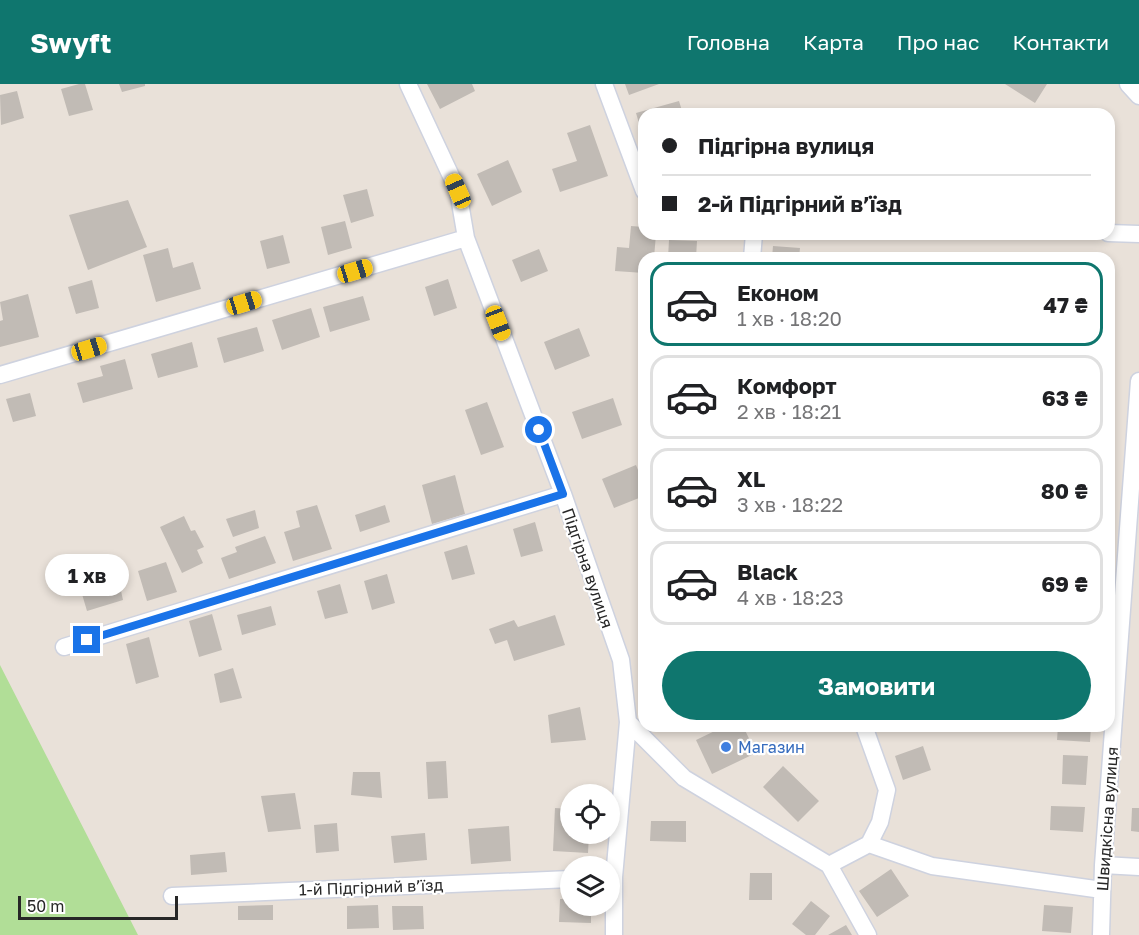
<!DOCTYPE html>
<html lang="uk">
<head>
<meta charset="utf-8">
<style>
  :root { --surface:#fff; --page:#f6f6f6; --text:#202124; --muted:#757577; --line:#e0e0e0; --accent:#0f766e }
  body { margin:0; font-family:"Golos Text",sans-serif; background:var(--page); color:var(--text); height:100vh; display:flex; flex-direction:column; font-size:22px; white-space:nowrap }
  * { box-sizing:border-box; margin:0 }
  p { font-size:20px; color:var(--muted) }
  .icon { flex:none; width:33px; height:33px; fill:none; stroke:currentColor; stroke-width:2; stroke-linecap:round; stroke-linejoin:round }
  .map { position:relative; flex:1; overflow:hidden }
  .side { position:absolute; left:638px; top:168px; width:477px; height:480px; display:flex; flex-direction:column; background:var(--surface); border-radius:18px; box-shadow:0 3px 9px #0003 }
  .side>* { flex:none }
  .top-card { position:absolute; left:638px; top:24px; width:477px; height:132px; border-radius:18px; box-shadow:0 3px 9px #0003; display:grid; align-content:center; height:132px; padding:0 24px; background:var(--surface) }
  .controls { position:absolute; left:560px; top:700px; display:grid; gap:12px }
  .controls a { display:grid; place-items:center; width:60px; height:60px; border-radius:50%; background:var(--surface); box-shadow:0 3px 9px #0003; font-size:30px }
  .scale { position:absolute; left:18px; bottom:15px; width:160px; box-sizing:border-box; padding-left:6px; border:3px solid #272727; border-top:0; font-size:16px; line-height:21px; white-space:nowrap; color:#272727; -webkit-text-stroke:4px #fff; paint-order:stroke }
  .end { position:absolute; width:27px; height:27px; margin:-14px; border:8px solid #1a73e8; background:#fff; box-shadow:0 0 0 3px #fff }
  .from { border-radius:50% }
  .bubble { position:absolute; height:42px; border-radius:21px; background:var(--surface); box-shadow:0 3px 9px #0003; font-size:20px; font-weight:700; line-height:42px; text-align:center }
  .car { position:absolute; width:18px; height:36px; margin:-18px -9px; border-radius:8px; box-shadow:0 0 4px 2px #0007; background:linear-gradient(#f5c518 24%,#345 0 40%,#f5c518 0 76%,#345 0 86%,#f5c518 0) }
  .top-card b { display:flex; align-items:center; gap:21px; height:57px; font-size:22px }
  .top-card b+b { border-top:2px solid var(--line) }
  .top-card i { width:15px; height:15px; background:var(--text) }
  ul { padding:10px 0 0; list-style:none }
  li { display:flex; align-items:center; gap:18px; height:84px; margin:0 12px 9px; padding:0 12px; border:3px solid var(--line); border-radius:18px }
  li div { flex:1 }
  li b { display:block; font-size:22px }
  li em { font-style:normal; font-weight:700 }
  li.active { border-color:var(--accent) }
  li>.icon { width:54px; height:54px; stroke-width:1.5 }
  .button { display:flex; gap:12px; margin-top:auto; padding:12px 24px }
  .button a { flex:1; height:69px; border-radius:36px; background:var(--accent); color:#fff; font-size:24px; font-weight:700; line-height:69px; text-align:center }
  header { display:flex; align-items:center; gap:36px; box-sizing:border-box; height:84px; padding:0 30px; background:var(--accent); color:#fff }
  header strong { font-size:28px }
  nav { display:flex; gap:33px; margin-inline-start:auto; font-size:21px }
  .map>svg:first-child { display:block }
</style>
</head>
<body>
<header>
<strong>Swyft</strong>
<nav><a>Головна</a><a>Карта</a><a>Про нас</a><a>Контакти</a></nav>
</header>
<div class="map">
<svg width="1139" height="851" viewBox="0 0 1139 851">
  <rect width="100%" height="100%" fill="#e9e1d9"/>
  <path fill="#b1de97" d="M0 581 1 583 138 851H0Z"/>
  <path fill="#c1bbb5" d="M79 0H85L93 26 69 32 61 5Z
    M119 0H145V2L122 8Z
    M427 0H472L475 7 440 25Z
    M625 0H659L629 11Z
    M1005 0H1047L1035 19Z
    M17 7 24 34 1 41 0 11Z
    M679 17 683 30H644L643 53 636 29Z
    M590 41 608 92 560 108 552 85 577 77 567 49Z
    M508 76 522 108 492 122 477 90Z
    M1108 94 1115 95 1111 137H1108Z
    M367 105 374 132 351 139 343 111Z
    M128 116 147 163 88 186 69 131Z
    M345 137 352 164 328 171 321 143Z
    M631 142 644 143V150H656L654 174H644V189L615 187 617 163 629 164Z
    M283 151 290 179 267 185 260 157Z
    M669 156 697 157 696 174H668Z
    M773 162 800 164 799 174H772Z
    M168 164 173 184 193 178 201 205 156 218 143 171Z
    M539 165 548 187 521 198 512 176Z
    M448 195 457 224 434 232 425 203Z
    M92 196 99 224 76 230 68 203Z
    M28 210 39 253 0 263V237L3 236 0 218Z
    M363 212 370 236 330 248 323 223Z
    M311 224 320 253 282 266 272 236Z
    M257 243 264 267 224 279 217 254Z
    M579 244 590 272 555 286 544 258Z
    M192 258 198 283 158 294 151 270Z
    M125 275 133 305 83 319 77 299 103 292 100 282Z
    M30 309 36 332 13 338 6 315Z
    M613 314 622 341 582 355 572 328Z
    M487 318 504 363 481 371 465 326Z
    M636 381 644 401V412L614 424 602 395Z
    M455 391 465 430 432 440 422 401Z
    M317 421 332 465 293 477 284 448 300 443 296 427Z
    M385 421 390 438 360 448 355 431Z
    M255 426 259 444 233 453 226 435Z
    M184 432 191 447 195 446 204 463 197 466 203 479 182 489 160 443Z
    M535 438 543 467 521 473 513 445Z
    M265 452 276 479 229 495 221 474 237 468 235 463Z
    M467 461 475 490 452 496 444 468Z
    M99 475 106 497 118 493 123 516 87 527 74 483Z
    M166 478 177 508 147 517 138 487Z
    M387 490 395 519 372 526 364 497Z
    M340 500 348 529 325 535 317 507Z
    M271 522 276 541 242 551 237 531Z
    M212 530 222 566 199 573 189 537Z
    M555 531 565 561 514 577 507 556 495 560 489 545 514 536 518 543Z
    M149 553 159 593 136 600 126 560Z
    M233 584 242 614 220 619 214 590Z
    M580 623 586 656 551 659 548 631Z
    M725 642H743L756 669 712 690 696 656Z
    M1058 642H1091L1090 658 1057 656Z
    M923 662 931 686 903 696 895 672Z
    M1063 671 1088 672 1086 701 1062 700Z
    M446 677 448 714 428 715 426 678Z
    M783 682 819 717 798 738 763 703Z
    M353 688H380L382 714 351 711Z
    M295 709 301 745 268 748 261 712Z
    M1051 722 1085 723 1083 748 1050 746Z
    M555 724 570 725V750H589L588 769 553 767Z
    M1132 724H1139V748L1131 747Z
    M651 737H686V758L650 757Z
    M337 739 339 767 316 769 314 741Z
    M509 742 511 777 471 780 468 745Z
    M425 749 427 776 394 779 391 752Z
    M225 768 227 788 191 791 190 771Z
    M891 785 909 812 877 833 859 807Z
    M750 789H772V816H749Z
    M560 815H570V822H591V839L559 838Z
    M811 817 830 832 815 851H806L792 840Z
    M273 821V836H238V822Z
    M378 821 379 844 347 845V822Z
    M1044 821 1073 823 1071 849 1042 847Z
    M392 822H423L424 845 393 846Z
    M846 841 852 851H828Z"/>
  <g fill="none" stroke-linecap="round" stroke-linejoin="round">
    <defs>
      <path id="street" d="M408 0 458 107 466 154 563 410 621 576 628 638 614 793V851
        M604 0 644 107
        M1128 0 1139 12
        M1108 149 1139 150
        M752 174 754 150
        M0 291 466 154
        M64 563 563 410
        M628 638 684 694 829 781 868 851
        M864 642 887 706 880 738 869 760
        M829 781 869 760 932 782 1102 806
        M1103 781 1139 783
        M172 812 570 795
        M1101 851 1103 781 1139 297"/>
    </defs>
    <use href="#street" stroke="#ced2df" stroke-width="19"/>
    <use href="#street" stroke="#fff" stroke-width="16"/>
  </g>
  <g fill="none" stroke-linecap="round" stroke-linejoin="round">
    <path stroke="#1a73e8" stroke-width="8" d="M87 556 563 410 539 346"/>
  </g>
  <circle fill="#3f7fe0" stroke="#fff" stroke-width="2" cx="726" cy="663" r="6"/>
  <g text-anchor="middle" stroke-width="4.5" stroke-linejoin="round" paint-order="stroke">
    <g font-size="16" fill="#272727" stroke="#fff">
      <text transform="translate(588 484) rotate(71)" y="6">Підгірна вулиця</text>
      <text transform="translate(1107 735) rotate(-86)" y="6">Швидкісна вулиця</text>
      <text transform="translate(371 803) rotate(-2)" y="6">1-й Підгірний в’їзд</text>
    </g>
    <g font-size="16" fill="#366cbe" stroke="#fff" text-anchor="start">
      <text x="738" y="669">Магазин</text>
    </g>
  </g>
</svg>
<div class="controls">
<a><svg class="icon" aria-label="locate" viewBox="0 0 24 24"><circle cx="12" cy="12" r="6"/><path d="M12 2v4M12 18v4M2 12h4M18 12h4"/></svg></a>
<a><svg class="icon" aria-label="layers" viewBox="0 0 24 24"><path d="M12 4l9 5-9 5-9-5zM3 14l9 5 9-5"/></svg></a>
</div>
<div class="scale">50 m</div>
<i class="end from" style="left:539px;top:346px"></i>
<i class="end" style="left:87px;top:556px"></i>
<div class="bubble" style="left:45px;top:470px;width:84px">1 хв</div>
<i class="car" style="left:458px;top:107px;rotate:336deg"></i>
<i class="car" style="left:355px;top:187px;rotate:73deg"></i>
<i class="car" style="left:244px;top:219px;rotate:73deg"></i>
<i class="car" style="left:498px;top:239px;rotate:159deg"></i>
<i class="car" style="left:89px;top:265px;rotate:73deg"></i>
<div class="top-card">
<b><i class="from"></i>Підгірна вулиця</b>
<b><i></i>2-й Підгірний в’їзд</b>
</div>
<section class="side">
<ul>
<li class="active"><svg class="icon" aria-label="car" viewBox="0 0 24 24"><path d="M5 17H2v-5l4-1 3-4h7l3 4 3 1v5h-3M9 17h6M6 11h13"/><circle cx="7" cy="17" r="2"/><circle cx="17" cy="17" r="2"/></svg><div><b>Економ</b><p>1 хв · 18:20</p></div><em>47 ₴</em></li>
<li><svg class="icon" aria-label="car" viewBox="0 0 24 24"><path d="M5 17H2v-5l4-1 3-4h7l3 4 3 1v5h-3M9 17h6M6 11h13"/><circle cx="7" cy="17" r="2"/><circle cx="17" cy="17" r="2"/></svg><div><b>Комфорт</b><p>2 хв · 18:21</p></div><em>63 ₴</em></li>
<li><svg class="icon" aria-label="car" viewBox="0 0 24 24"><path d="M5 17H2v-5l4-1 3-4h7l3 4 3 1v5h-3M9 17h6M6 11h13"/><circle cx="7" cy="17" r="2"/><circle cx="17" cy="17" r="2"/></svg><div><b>XL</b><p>3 хв · 18:22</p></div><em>80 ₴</em></li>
<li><svg class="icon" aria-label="car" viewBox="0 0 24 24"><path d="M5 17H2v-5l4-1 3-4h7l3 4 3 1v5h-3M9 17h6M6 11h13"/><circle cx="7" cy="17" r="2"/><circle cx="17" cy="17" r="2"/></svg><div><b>Black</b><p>4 хв · 18:23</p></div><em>69 ₴</em></li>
</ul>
<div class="button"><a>Замовити</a></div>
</section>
</div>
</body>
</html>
